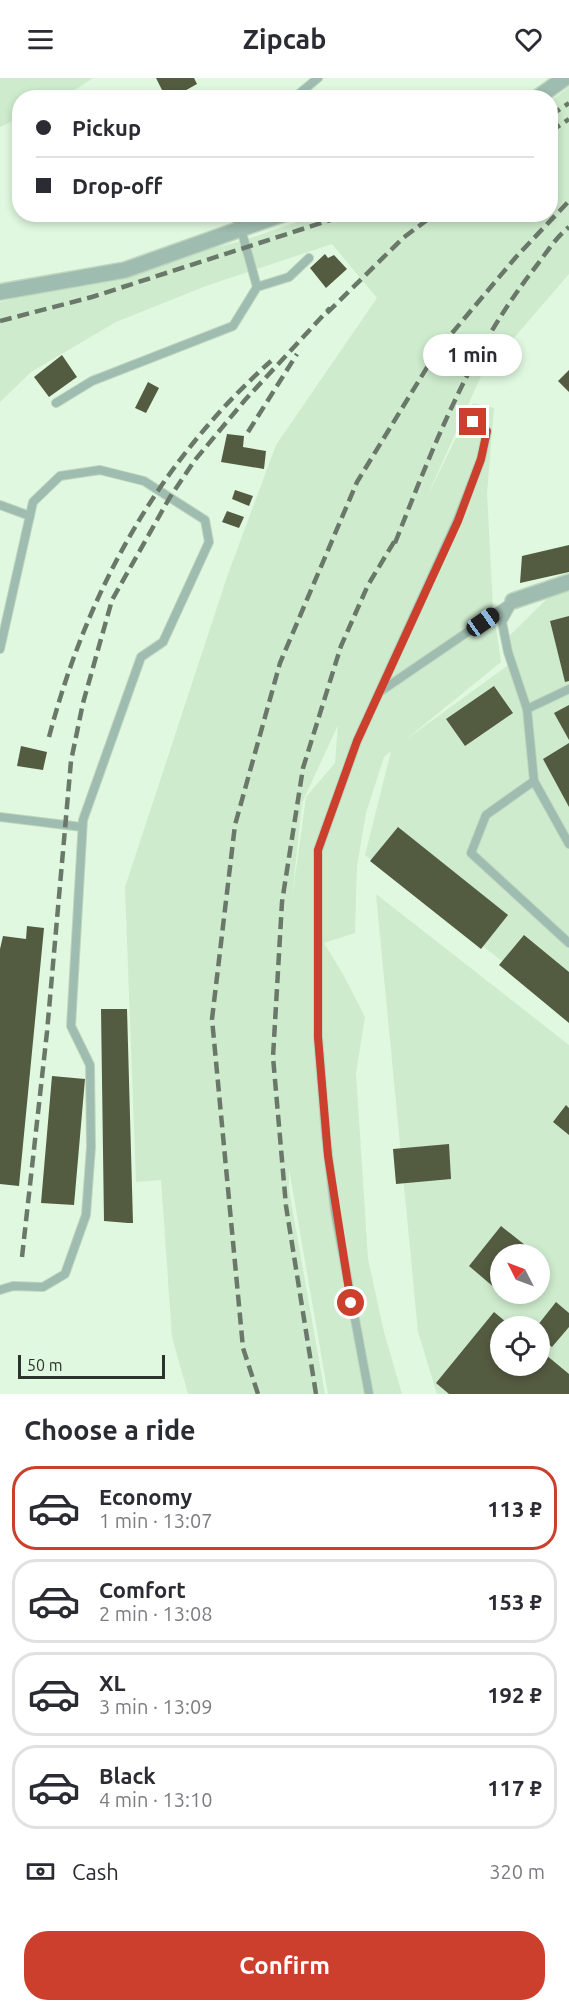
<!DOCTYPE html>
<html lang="en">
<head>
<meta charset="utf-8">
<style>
  :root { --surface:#fff; --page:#f7f7f7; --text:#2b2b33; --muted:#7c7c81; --line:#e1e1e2; --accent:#cb3f2c }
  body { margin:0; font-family:Ubuntu,sans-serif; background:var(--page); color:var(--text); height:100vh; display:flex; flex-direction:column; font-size:22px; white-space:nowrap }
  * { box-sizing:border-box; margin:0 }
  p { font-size:20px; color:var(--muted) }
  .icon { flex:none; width:33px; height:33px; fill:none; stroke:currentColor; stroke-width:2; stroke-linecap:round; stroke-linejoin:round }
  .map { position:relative; height:1316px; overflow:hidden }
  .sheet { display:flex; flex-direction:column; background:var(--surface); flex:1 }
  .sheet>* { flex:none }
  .hud { position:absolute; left:12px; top:12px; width:546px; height:132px; border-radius:24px; box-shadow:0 3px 9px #0003; display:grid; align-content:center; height:132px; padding:0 24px; background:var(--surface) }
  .needle { width:39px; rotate:312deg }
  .controls { position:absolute; left:490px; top:1166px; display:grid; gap:12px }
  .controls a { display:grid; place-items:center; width:60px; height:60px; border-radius:50%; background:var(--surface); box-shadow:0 3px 9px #0003; font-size:30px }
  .scale { position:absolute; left:18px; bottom:15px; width:147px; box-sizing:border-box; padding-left:6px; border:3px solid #2b342b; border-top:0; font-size:16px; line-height:21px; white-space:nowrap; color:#2b342b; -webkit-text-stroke:4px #e0f8df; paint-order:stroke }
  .end { position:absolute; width:27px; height:27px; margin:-14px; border:8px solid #cb3f2c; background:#fff; box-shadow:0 0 0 3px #fff }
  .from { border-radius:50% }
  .bubble { position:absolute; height:42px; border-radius:21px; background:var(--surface); box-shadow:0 3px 9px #0003; font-size:20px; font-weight:700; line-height:42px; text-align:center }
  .car { position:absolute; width:18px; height:36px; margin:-18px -9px; border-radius:8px; box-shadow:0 0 4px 2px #0007; background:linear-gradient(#222 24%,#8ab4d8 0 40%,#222 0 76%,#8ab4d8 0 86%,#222 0) }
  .hud b { display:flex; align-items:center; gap:21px; height:57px; font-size:22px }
  .hud b+b { border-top:2px solid var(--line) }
  .hud i { width:15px; height:15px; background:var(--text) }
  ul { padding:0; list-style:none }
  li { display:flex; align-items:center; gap:18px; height:84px; margin:0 12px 9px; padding:0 12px; border:3px solid var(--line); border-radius:24px }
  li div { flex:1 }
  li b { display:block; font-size:22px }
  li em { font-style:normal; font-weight:700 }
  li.active { border-color:var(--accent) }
  li>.icon { width:54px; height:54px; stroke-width:1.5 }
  h2 { padding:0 24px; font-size:27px; line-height:72px }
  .pay { display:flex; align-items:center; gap:15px; height:66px; padding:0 24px; font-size:22px }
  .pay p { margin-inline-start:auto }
  .button { display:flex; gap:12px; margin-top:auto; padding:12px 24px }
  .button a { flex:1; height:69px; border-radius:24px; background:var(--accent); color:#fff; font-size:24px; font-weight:700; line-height:69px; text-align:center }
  header { display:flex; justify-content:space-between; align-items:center; height:78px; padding:0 24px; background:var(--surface); font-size:27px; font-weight:700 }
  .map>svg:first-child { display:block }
</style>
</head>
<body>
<header><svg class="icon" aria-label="menu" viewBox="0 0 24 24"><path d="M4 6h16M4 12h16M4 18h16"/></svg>Zipcab<svg class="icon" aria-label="heart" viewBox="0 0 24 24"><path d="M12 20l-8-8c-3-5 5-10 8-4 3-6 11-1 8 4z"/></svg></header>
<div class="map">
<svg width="569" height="1316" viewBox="0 0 569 1316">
  <rect width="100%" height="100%" fill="#e0f8df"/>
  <path fill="#ceebcd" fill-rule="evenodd" d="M0 0H93L64 19 20 20 19 40 0 49Z
    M569 9V196L481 298 426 421 473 325 494 330 487 415 493 531 501 584 404 663 507 588 509 558 551 517 569 513V935L365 777 391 673 384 679 366 735 357 788 355 855 324 865 344 898 365 939 356 995 368 1181 384 1254 402 1316H328L289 1091V1112L325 1316H188L172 1259 161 1102 136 1104 125 809 228 496 276 367 377 220 332 166 206 208 116 244 31 294 0 324V224L245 162 317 137 550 136 551 23ZM338 647 335 685 306 719 292 821 302 725Z
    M376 816 569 967V1316H437L418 1254ZM501 1176H540V1215H501ZM501 1248H540V1287H501Z"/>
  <path fill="#535b41" d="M156 0H194L197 6 172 20H166Z
    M325 176 328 180 334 177 347 191 326 210 310 190Z
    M62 277 77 299 49 319 34 299Z
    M569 292V314L558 303Z
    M148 304 159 310 146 335 135 330Z
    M227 356 244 358 243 369 266 373 264 391 221 384Z
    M235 412 253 418 249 428 232 421Z
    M227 433 244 439 239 450 222 444Z
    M569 467V494L520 505 522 478Z
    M569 538V603L565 604 550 543Z
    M494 608 513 635 465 668 446 641Z
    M569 627V662L554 635Z
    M569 665V729L543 681Z
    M21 668 47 674 43 692 17 688Z
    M398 749 508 837 481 871 370 783Z
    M27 848 44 850 19 1108 0 1106V871L3 858 26 861Z
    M524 857 569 894V945L499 887Z
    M101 931H127L133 1145H128L104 1143Z
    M52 998 85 1001 74 1127 41 1125Z
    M566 1027 569 1030V1057L553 1044Z
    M449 1066 451 1101 396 1106 393 1071Z
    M501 1148 530 1171 526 1176H501V1205L496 1211 469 1188Z
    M556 1224 569 1235V1249L552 1269 540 1260V1248H537Z
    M494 1234 511 1248H501V1287H540V1272L569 1296V1316H449L436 1305Z"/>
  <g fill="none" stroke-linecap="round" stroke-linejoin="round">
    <defs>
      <path id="service" d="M294 20 318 0
        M257 209 289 199 309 180
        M56 325 92 303 233 248 257 209 241 151 234 136
        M0 427 30 438
        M513 524 502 544 508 574 527 631
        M0 571 33 424 60 398 100 392 144 403 205 442 209 464 163 564 141 579 83 742 71 948 90 987 91 1069 86 1137 65 1196 43 1209 13 1208 0 1212
        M569 611 527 631 534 703 569 766
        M381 613 513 523
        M534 703 486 737 471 775 569 865
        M0 739 82 749
        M369 1316 335 1134 326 1059 318 959V772L357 663 457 443 481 381 487 353 473 344"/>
      <path id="minor" d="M537 20 565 0
        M0 214 125 192 283 136
        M513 523 569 504"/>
    </defs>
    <use href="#service" stroke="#bfd5bf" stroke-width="10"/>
    <use href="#minor" stroke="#bfd5bf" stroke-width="18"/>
    <use href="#service" stroke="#9ebcaf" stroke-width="8"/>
    <use href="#minor" stroke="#9ebcaf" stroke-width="15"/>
    <path stroke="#6a786a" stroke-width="4.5" stroke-dasharray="12 6" stroke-linecap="butt" d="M550 38 569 25
      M550 54 569 41
      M327 235 403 160 435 136
      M0 243 92 219 349 136
      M248 354 297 276
      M395 465C433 369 470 273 534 191 545 177 555 160 569 149
      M49 659C87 514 158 384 271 283
      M22 1179 47 954 71 683 83 625 112 522 170 419 195 382 245 322 330 230
      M258 1316 243 1270 212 941 235 747 280 585 357 404 437 273 516 179 569 123
      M316 1316 286 1128 273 979 282 824 303 690 341 568 368 507 397 459"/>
  </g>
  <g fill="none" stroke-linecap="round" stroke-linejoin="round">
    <path stroke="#cb3f2c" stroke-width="8" d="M351 1225 328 1078 318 959V772L357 663 458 443 481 381 487 353 473 344"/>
  </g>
</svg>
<div class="controls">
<a><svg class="needle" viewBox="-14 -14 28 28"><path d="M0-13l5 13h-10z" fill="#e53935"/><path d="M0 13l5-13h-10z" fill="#7c7c81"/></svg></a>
<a><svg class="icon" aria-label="locate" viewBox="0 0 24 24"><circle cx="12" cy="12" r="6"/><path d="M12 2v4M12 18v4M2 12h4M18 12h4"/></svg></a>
</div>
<div class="scale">50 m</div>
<i class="end from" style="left:351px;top:1225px"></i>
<i class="end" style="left:473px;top:344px"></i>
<div class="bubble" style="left:423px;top:256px;width:99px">1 min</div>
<i class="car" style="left:483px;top:544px;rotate:55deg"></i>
<div class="hud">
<b><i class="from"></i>Pickup</b>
<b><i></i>Drop-off</b>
</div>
</div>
<section class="sheet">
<h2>Choose a ride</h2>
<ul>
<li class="active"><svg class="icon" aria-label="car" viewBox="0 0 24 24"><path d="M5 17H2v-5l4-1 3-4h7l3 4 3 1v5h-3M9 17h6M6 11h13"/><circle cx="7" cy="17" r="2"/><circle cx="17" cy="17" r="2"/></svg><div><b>Economy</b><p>1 min · 13:07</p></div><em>113 ₽</em></li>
<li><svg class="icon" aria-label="car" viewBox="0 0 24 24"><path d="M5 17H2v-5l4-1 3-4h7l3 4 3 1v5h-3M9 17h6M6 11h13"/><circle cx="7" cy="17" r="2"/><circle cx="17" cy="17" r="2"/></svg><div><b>Comfort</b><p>2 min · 13:08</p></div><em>153 ₽</em></li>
<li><svg class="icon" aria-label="car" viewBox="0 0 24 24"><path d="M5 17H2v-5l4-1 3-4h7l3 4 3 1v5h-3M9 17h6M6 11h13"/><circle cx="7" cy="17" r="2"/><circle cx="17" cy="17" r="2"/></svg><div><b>XL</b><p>3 min · 13:09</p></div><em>192 ₽</em></li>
<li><svg class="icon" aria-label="car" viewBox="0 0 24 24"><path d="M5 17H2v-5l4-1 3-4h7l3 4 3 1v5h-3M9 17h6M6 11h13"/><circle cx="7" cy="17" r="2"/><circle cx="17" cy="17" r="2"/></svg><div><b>Black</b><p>4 min · 13:10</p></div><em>117 ₽</em></li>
</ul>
<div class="pay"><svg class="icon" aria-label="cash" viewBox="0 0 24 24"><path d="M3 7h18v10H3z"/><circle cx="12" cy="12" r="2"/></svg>Cash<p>320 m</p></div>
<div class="button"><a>Confirm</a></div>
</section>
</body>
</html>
